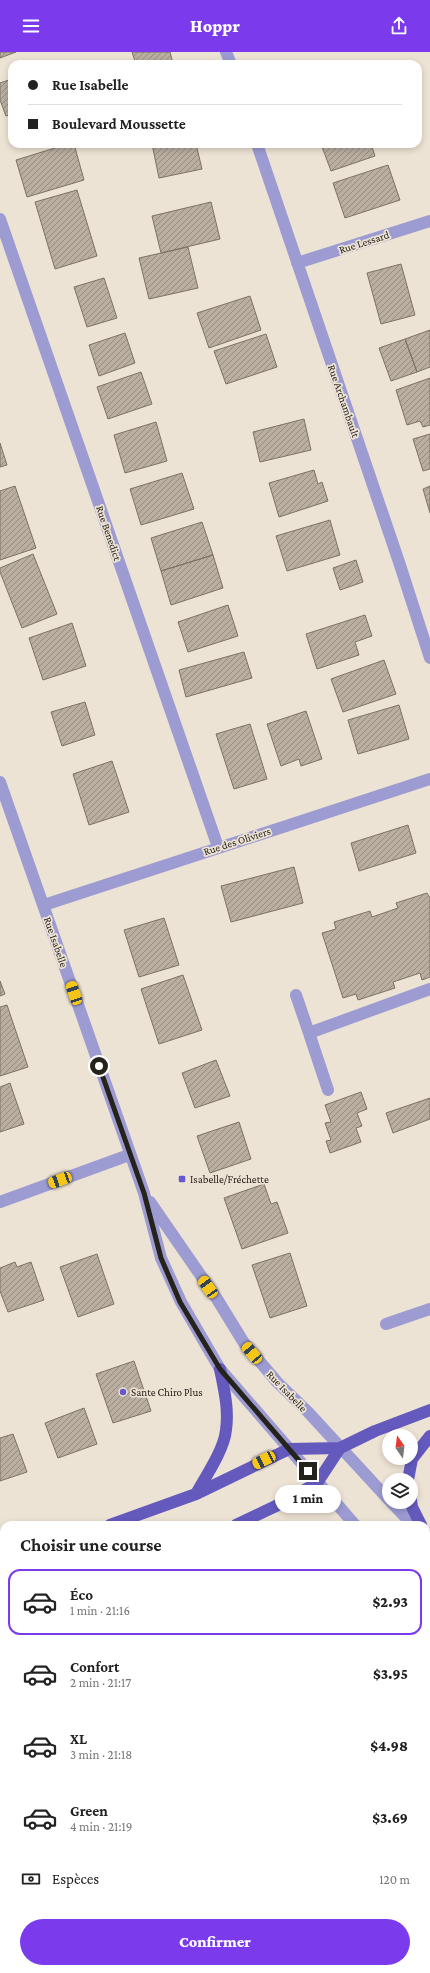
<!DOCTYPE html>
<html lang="fr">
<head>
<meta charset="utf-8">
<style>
  :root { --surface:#fff; --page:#f2f2f2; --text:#222; --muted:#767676; --line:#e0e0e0; --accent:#7c3aed }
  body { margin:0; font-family:"Crimson Pro",serif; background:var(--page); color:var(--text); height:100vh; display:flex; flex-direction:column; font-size:15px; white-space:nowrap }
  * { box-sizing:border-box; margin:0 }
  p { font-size:13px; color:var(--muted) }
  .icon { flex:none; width:22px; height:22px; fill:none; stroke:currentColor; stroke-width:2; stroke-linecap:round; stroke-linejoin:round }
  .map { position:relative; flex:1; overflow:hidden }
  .sheet { position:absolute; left:0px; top:1469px; width:430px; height:452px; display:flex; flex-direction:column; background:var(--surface); border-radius:12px 12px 0 0; box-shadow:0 2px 6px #0003 }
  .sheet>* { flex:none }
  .top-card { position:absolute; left:8px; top:8px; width:414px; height:88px; border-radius:12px; box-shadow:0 2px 6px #0003; display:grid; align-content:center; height:88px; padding:0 20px; background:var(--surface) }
  .needle { width:26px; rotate:346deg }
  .controls { position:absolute; left:382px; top:1377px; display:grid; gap:8px }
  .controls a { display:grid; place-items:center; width:36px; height:36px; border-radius:50%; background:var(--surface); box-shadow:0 2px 6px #0003; font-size:20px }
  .end { position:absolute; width:18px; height:18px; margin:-9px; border:5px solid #26221c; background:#fff; box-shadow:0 0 0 2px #fff }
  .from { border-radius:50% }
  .bubble { position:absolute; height:28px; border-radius:14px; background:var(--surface); box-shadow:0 2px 6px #0003; font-size:13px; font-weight:800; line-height:28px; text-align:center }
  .car { position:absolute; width:12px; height:24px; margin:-12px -6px; border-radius:5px; box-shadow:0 0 3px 1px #0007; background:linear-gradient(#f5c518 24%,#345 0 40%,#f5c518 0 76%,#345 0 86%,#f5c518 0) }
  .top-card b { display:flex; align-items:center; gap:14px; height:38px; font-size:15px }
  .top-card b+b { border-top:1px solid var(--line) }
  .top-card i { width:10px; height:10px; background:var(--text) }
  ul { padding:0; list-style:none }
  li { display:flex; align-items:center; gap:12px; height:66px; margin:0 8px 6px; padding:0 12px; border:2px solid transparent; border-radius:12px }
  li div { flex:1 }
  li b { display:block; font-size:15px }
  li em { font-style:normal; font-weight:800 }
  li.current { border-color:var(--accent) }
  li>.icon { width:36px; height:36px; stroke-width:1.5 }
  h2 { padding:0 20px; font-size:18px; line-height:48px }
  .pay { display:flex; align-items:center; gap:10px; height:44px; padding:0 20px; font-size:15px }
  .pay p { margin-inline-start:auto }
  .button { display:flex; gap:8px; margin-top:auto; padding:8px 20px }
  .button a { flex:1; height:46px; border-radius:24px; background:var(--accent); color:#fff; font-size:16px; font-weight:800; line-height:46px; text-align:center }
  header { display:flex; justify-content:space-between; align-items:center; height:52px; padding:0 20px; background:var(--accent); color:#fff; font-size:18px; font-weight:800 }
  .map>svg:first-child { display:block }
</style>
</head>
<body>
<header><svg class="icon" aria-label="menu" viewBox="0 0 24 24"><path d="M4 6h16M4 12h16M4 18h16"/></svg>Hoppr<svg class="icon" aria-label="share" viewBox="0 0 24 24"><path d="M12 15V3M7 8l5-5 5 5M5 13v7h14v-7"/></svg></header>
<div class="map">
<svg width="430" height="1921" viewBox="0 0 430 1921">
  <defs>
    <pattern id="building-hatch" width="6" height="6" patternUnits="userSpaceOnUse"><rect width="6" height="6" fill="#b9aea0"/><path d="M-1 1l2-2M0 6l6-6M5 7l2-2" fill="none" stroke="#968d82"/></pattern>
  </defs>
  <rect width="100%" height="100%" fill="#ede3d4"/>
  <path fill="url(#building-hatch)" stroke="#7c7365" d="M0 0H16L0 6Z
    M132 0H170L173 12H136Z
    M12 27V62L6 64 0 48V31Z
    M68 92H74L84 128 27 145 16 108Z
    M152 92H196L202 117 159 126Z
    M321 92H371L375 104 331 119Z
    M388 113 400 148 345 166 333 131Z
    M77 138 97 204 55 217 35 150Z
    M211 150 220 187 161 201 152 164Z
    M188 195 198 236 149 247 139 206Z
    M401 212 415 263 381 272 367 221Z
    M104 226 117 266 87 275 74 235Z
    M250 244 261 278 209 296 197 261Z
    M430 278V315L417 320 405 287Z
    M125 281 135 311 99 324 89 293Z
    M266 282 277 315 226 332 214 299Z
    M405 287 417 320 391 329 379 296Z
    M141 320 152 352 108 367 97 335Z
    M430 326V373L423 375 420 369 407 373 396 338Z
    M304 367 311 398 260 410 253 380Z
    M156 370 167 409 125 421 114 383Z
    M430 382V417L423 419 413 387Z
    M0 391 7 413 0 415Z
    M314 418 318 432 322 430 328 449 279 465 269 431Z
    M182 421 194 457 141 473 130 437Z
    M15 434 36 496 0 508V439Z
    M430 434V461L423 437Z
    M330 468 340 503 287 519 276 484Z
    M202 470 213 503 161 519 151 486Z
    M33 502 57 562 22 576 0 520V516Z
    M213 503 223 536 171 553 161 519Z
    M356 508 363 530 340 538 333 516Z
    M228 553 238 584 188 600 178 570Z
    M365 563 372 584 355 590 359 603 317 617 306 582Z
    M72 571 86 614 43 628 29 586Z
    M244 600 252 626 186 645 179 618Z
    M384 608 396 642 343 660 331 627Z
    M85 650 95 683 62 694 51 660Z
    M399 653 409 687 358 702 348 668Z
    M306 659 322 707 301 714 299 707 281 714 267 672Z
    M250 672 267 727 234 737 216 682Z
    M112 709 129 760 89 773 73 722Z
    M408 773 416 801 359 819 351 791Z
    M294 815 303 851 231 870 221 834Z
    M427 841 430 846V925L422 928 420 921 393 930 395 936 358 948 356 942 343 946 322 881 336 877 334 870 370 859 372 865 398 856 396 851Z
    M164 866 179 913 139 925 124 878Z
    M183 923 202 978 159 992 141 937Z
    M0 929 5 942 0 944Z
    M7 953 28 1015 0 1024V955Z
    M216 1008 230 1044 195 1056 182 1021Z
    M10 1031 24 1072 0 1080V1035Z
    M361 1040 367 1057 357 1061 362 1074 356 1076 361 1090 330 1101 326 1089 331 1088 325 1071 331 1070 325 1053Z
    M430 1046V1067L393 1081 386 1061Z
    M239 1070 251 1107 210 1121 197 1084Z
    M264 1132 271 1152 277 1150 288 1181 242 1197 224 1146Z
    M290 1201 307 1254 270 1266 252 1213Z
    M97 1202 114 1252 78 1265 60 1215Z
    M15 1210 17 1215 31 1210 44 1248 8 1260 0 1239V1216Z
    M134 1309 151 1359 113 1371 96 1322Z
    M84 1356 97 1392 58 1406 45 1371Z
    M13 1382 27 1420 0 1429V1386Z
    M426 1829 430 1840V1844L426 1845Z
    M430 1857V1902L426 1904V1858Z"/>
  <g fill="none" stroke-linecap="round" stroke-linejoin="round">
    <path stroke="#9c9cd3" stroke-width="12" d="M226 0 231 12
      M257 92 399 510 430 606
      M0 167 218 795
      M297 211 430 169
      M0 730 144 1141 161 1206 181 1250 220 1317 355 1473
      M44 853 430 727
      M296 943 309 981
      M328 1038 309 981 430 937
      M0 1150 129 1103
      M150 1150 217 1247 244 1291 277 1330 308 1360 389 1448
      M386 1272 430 1257
      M391 1450 413 1473
      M426 1595 430 1607
      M0 1781 4 1780"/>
    <path stroke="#645abe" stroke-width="12" d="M408 1428 412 1407 430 1384
      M196 1442C206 1424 224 1398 226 1378 229 1357 224 1337 220 1317
      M411 1448 412 1455 421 1473
      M110 1473 196 1442 289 1397 340 1396 375 1379 430 1358
      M236 1473 278 1453 317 1431 340 1396
      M426 1483 429 1490
      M0 1513 4 1511
      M0 1582 4 1580"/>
  </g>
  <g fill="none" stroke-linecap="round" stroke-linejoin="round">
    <path stroke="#26221c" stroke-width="5" d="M99 1014 144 1141 161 1206 180 1250 220 1317 308 1419"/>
  </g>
  <g fill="#6758d1" stroke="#ede3d4" stroke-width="1.5">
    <rect x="178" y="1123" width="8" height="8" rx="2"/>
    <circle cx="123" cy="1340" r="4"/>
  </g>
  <g text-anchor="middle" stroke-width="3.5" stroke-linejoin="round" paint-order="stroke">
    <g font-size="11" fill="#26221c" stroke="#ede3d4">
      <text transform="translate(364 190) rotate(-18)" y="4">Rue Lessard</text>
      <text transform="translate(344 349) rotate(71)" y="4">Rue Archambault</text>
      <text transform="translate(109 481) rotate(71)" y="4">Rue Benedict</text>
      <text transform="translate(237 789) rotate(-18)" y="4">Rue des Oliviers</text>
      <text transform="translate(56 890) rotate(71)" y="4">Rue Isabelle</text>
      <text transform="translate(287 1339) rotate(46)" y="4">Rue Isabelle</text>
    </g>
    <g font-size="11" fill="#26221c" stroke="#ede3d4" text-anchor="start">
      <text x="190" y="1131">Isabelle/Fréchette</text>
      <text x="131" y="1344">Sante Chiro Plus</text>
    </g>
  </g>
</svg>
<div class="controls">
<a><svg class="needle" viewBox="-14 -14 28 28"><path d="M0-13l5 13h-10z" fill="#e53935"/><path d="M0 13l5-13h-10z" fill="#767676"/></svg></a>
<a><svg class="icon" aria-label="layers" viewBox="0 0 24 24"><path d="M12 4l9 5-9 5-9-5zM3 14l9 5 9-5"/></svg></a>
</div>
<i class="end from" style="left:99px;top:1014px"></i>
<i class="end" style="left:308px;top:1419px"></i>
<div class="bubble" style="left:275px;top:1433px;width:66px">1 min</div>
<i class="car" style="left:74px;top:941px;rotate:341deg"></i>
<i class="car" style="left:60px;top:1128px;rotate:250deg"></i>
<i class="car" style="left:208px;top:1235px;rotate:325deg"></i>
<i class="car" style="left:252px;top:1301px;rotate:320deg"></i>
<i class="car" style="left:264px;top:1408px;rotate:244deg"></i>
<div class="top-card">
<b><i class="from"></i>Rue Isabelle</b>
<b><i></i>Boulevard Moussette</b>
</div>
<section class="sheet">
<h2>Choisir une course</h2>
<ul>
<li class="current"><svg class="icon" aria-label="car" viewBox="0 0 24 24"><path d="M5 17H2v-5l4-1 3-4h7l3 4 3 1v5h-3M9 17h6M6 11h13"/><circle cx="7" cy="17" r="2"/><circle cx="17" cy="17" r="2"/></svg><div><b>Éco</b><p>1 min · 21:16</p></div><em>$2.93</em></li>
<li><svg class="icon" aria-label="car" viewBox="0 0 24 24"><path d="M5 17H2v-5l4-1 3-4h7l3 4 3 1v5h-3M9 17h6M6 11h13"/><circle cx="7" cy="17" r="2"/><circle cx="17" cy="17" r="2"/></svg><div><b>Confort</b><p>2 min · 21:17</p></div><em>$3.95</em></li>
<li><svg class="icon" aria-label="car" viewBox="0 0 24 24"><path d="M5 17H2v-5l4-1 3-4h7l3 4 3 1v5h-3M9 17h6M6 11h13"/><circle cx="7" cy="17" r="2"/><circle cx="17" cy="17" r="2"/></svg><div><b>XL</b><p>3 min · 21:18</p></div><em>$4.98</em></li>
<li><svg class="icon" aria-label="car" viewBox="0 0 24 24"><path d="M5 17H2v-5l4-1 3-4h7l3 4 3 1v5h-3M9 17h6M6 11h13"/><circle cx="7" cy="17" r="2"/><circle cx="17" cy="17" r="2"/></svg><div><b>Green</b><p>4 min · 21:19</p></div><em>$3.69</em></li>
</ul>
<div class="pay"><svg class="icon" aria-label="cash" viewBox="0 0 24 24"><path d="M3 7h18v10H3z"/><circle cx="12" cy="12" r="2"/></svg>Espèces<p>120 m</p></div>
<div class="button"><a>Confirmer</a></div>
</section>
</div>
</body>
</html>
